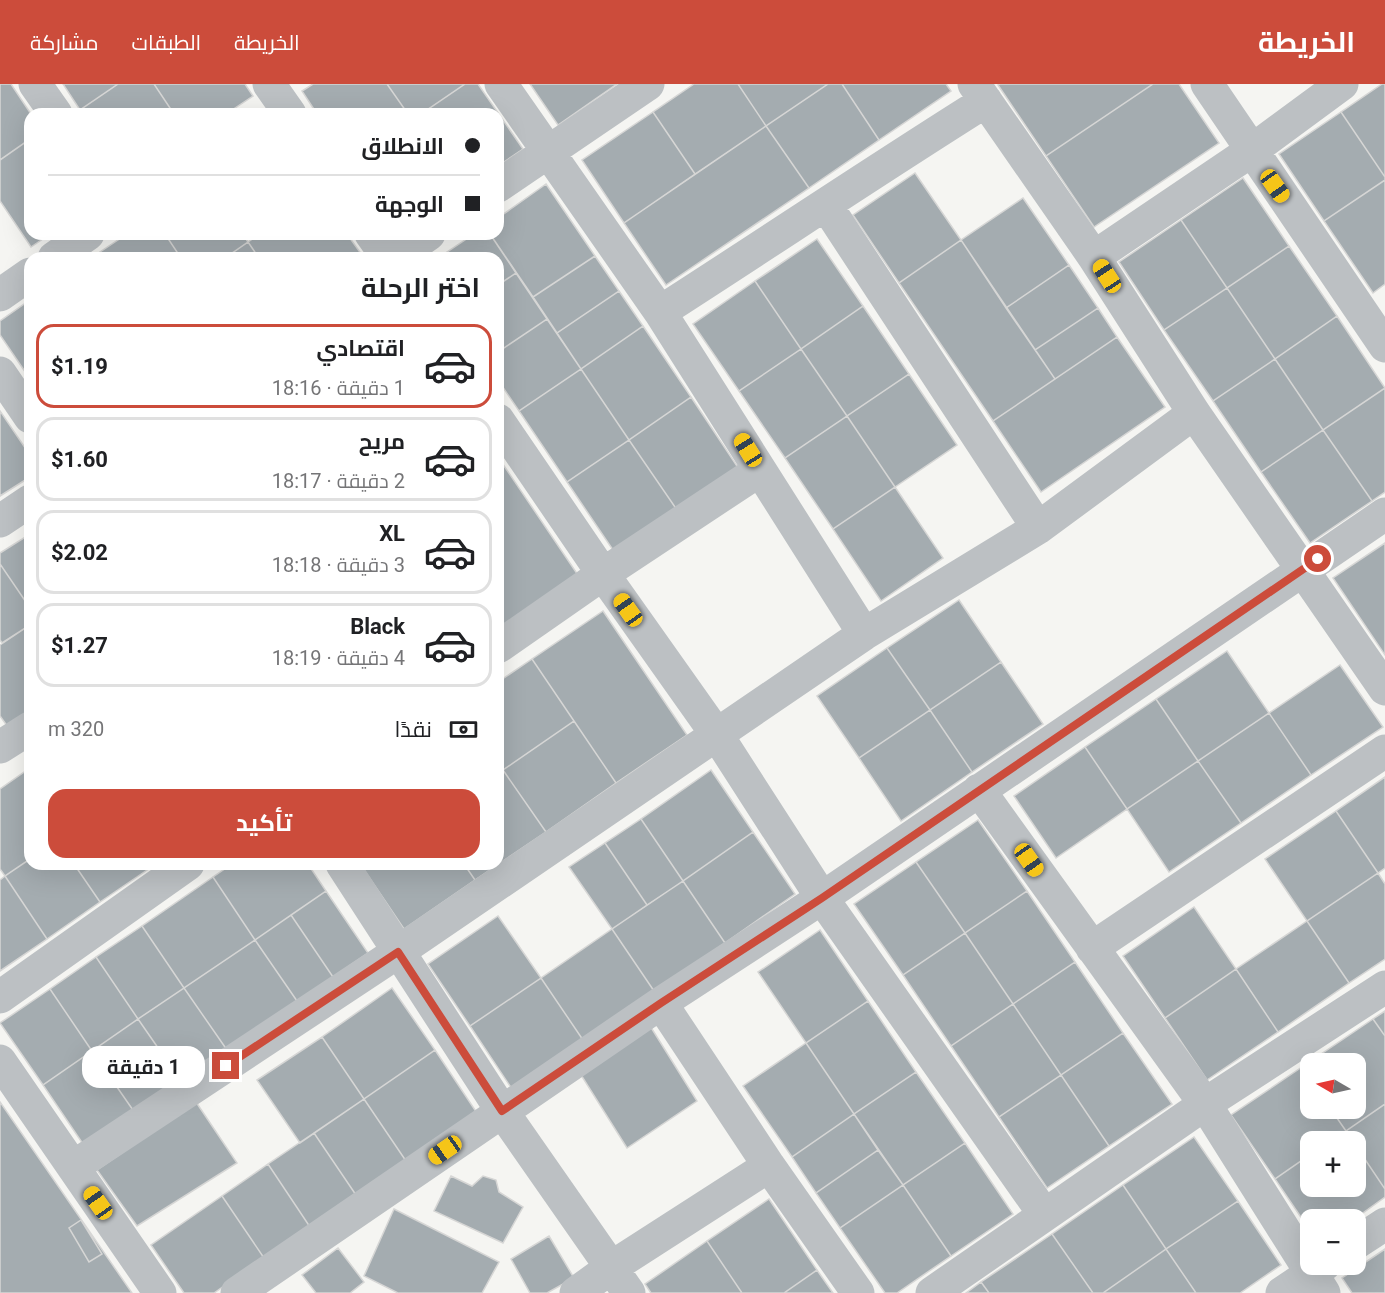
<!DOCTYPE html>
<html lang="ar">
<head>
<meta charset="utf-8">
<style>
  :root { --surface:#fff; --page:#f2f2f2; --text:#202124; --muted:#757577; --line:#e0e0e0; --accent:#cc4c3b }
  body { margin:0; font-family:Roboto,Cairo,sans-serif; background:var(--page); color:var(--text); direction:rtl; height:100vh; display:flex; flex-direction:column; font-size:22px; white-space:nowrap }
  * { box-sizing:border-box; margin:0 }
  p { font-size:20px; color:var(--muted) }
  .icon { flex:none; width:33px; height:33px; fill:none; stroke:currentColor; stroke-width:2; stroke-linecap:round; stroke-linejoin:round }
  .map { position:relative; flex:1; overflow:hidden; direction:ltr }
  .side { position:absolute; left:24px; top:168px; width:480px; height:618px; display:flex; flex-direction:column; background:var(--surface); border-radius:18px; box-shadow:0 6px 24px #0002; direction:rtl }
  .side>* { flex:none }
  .hud { position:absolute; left:24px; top:24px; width:480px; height:132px; border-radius:18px; box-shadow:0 6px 24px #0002; direction:rtl; display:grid; align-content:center; height:132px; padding:0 24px; background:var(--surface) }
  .needle { width:39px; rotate:279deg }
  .buttons { position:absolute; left:1300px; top:969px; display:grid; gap:12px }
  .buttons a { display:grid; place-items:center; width:66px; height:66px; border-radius:12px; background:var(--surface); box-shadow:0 6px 24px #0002; font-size:30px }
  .end { position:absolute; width:27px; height:27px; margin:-14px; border:8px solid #cc4c3b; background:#fff; box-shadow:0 0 0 3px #fff }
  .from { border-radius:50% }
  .bubble { position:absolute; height:42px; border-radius:18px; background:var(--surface); box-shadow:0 6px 24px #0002; font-size:20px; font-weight:700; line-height:42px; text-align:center; direction:rtl }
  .car { position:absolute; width:18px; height:36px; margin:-18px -9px; border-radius:8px; box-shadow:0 0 4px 2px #0007; background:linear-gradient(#f5c518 24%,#345 0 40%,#f5c518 0 76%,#345 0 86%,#f5c518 0) }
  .hud b { display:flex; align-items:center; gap:21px; height:57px; font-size:22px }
  .hud b+b { border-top:2px solid var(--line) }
  .hud i { width:15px; height:15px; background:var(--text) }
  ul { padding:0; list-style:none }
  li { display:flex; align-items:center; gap:18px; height:84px; margin:0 12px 9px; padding:0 12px; border:3px solid var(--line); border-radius:18px }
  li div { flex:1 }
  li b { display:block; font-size:22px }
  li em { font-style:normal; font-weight:700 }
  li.selected { border-color:var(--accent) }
  li>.icon { width:54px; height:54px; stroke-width:1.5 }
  h2 { padding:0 24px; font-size:27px; line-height:72px }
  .pay { display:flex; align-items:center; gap:15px; height:66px; padding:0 24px; font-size:22px }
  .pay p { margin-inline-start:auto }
  .button { display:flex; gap:12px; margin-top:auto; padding:12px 24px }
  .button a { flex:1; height:69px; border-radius:18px; background:var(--accent); color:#fff; font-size:24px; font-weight:700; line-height:69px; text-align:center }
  header { display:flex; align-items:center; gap:36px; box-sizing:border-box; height:84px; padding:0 30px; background:var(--accent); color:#fff }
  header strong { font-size:28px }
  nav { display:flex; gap:33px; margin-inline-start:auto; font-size:21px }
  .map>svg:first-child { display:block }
</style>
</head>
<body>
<header>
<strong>الخريطة</strong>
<nav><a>الخريطة</a><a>الطبقات</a><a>مشاركة</a></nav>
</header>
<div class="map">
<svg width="1385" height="1209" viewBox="0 0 1385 1209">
  <rect width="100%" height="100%" fill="#f5f5f2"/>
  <path fill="#a4acb0" stroke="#d6d6d5" stroke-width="1.5" d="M0 0H11L31 30 30 55 0 76Z
    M63 0H118L80 26Z
    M118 0H154L174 30H83L80 26Z
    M154 0H245L253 12 226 30H174Z
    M313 0H387L408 30H317L302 7Z
    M387 0H465L421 30H408Z
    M465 0H478L523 65 498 82V30H421Z
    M530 0H617L558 41Z
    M694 0H738L766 42 695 90 653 28Z
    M738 0H828L766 42Z
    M828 0H842L879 56 809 104 766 42Z
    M842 0H946L951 7 879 56Z
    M1000 0H1153L1046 72 998 1Z
    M1153 0H1179L1219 59 1094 143 1046 72Z
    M1382 0H1385V93L1341 28Z
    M653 28 695 90 624 139 582 76Z
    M1341 28 1385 93V96L1324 137 1279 70Z
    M766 42 809 104 666 201 624 139Z
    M30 55V150H50L31 163 0 117V76Z
    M915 89 961 156 899 199 853 131Z
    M1243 94 1289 162 1227 204 1181 136Z
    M1385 96V200L1373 209 1324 137Z
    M546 100 595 172 533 213 490 150H498V134Z
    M1023 114 1069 181 1006 224 961 156Z
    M1181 136 1227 204 1164 246 1119 178Z
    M127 150H165L181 174H104L100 168Z
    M165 150H243L248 158 225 174H181Z
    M260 150H347L362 171 358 174H259L248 158Z
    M474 150H490L516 189 498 201V174H438Z
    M817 155 863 222 801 265 755 197Z
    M961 156 1055 295 993 337 899 199Z
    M248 158 259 174H225Z
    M1289 162 1337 232 1275 275 1227 204Z
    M595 172 619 207 557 249 533 213Z
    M1069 181 1098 224 1035 266 1006 224Z
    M516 189 547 235 498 268V201Z
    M755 197 801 265 739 307 693 240Z
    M1227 204 1275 275 1213 317 1164 246Z
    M619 207 643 242 581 285 557 249Z
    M30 216V295L0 251V237Z
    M863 222 909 290 847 332 801 265Z
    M1098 224 1117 253 1055 295 1035 266Z
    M1337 232 1385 304 1323 346 1275 275Z
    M547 235 581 285 519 327 498 296V268Z
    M643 242 691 313 629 356 581 285Z
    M1117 253 1165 323 1041 408 993 337Z
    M801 265 847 332 785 374 739 307Z
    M1275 275 1323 346 1261 388 1213 317Z
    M581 285 629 356 567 398 519 327Z
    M909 290 957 361 895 403 847 332Z
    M1385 304V408L1372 417 1323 346Z
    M691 313 739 385 677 426 629 356Z
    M0 327 30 371V393L0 412Z
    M847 332 895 403 833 445 785 374Z
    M1323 346 1372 417 1310 459 1261 388Z
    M629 356 677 426 615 469 567 398Z
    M498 373 578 491 498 546Z
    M895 403 943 474 881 517 833 445Z
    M30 450V524L0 480V469Z
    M1385 459V571L1333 494Z
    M0 480 30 524V541L2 559 0 556Z
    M959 516 1001 578 930 626 887 564Z
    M603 527 687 651 616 699 532 575Z
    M30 541V632L10 646 0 632V561Z
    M887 564 930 626 859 674 817 612Z
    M1227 567 1269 629 1198 677 1156 615Z
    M532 575 574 637 503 686 498 678V598Z
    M1001 578 1043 640 972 688 930 626Z
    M1340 581 1383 643 1311 691 1269 629Z
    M1156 615 1198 677 1127 725 1085 663Z
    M930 626 972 688 901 737 859 674Z
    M1269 629 1311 691 1241 739 1198 677Z
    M574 637 616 699 546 748 503 686Z
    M1085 663 1127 725 1056 774 1014 712Z
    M1198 677 1241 739 1169 788 1127 725Z
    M30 684V775L5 792 0 785V705Z
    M503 686 546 748 475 796 464 780H498V689Z
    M711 686 753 748 683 797 641 735Z
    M1385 693V784L1378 789 1336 727Z
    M1336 727 1378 789 1307 837 1265 775Z
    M641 735 683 797 647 821 605 759Z
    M978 736 1027 807 965 849 916 778Z
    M753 748 795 810 725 859 683 797Z
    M605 759 647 821 612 845 569 783Z
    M30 775V780H74L100 818 47 855 5 792Z
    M916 778 965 849 903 891 854 820Z
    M74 780H152L153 782 100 818Z
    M232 780H308L326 807 255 856 213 793Z
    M360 780H464L475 796 404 845Z
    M1378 789 1385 800V875L1349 899 1307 837Z
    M5 792 47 855 0 887V796Z
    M213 793 255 856 184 904 142 842Z
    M683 797 725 859 654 907 612 845Z
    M326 807 368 869 333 893 291 831Z
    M1027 807 1075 878 1013 920 965 849Z
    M1194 823 1236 885 1165 934 1123 872Z
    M291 831 333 893 297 917 255 856Z
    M498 832 541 894 470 942 428 880Z
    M1307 837 1349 899 1278 948 1236 885Z
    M142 842 184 904 138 935 96 873Z
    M612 845 654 907 583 956 541 894Z
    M820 846 868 917 806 959 758 888Z
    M965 849 1013 920 951 962 903 891Z
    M255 856 297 917 227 966 184 904Z
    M96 873 138 935 92 967 50 905Z
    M1075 878 1123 949 1061 991 1013 920Z
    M1236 885 1278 948 1207 996 1165 934Z
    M541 894 583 956 512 1005 470 942Z
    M184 904 227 966 181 997 138 935Z
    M392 904 435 966 364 1015 322 953Z
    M50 905 92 967 43 1001 0 939Z
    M868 917 916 988 854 1030 806 959Z
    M1013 920 1061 991 999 1033 951 962Z
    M1385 927V952L1373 935Z
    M138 935 181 997 135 1029 92 967Z
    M1373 935 1385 952V1020L1346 1047 1330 1024H1356V980H1311V996L1302 983Z
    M647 937 697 1017 627 1064 576 983Z
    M1123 949 1172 1020 1109 1062 1061 991Z
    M322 953 364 1015 300 1059 257 996Z
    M806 959 854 1030 792 1073 743 1002Z
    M435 966 477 1029 406 1077 364 1015Z
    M92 967 135 1029 85 1063 43 1001Z
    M1302 983 1311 996V1024H1330L1346 1047 1330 1058H1311V1070L1275 1095 1231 1031Z
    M916 988 965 1059 903 1101 854 1030Z
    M1061 991 1109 1062 1047 1104 999 1033Z
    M364 1015 406 1077 356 1111 314 1049Z
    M0 1018 132 1209H0Z
    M196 1018 237 1079 137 1142 97 1086Z
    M1385 1020V1105L1356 1062V1058H1353L1346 1047Z
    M854 1030 878 1066 816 1109 792 1073Z
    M1346 1047 1353 1058H1330Z
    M314 1049 356 1111 310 1143 268 1080Z
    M1194 1053 1238 1117 1166 1165 1123 1101Z
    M965 1059 1013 1130 951 1172 903 1101Z
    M1356 1062 1385 1105V1113L1353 1136H1311V1148L1275 1095 1311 1070V1102H1356Z
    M878 1066 903 1101 840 1144 816 1109Z
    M268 1080 310 1143 264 1174 222 1112Z
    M451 1092 472 1102 483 1092 496 1096 499 1108 523 1123 503 1159 434 1127Z
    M903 1101 951 1172 897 1209H885L840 1144Z
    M1123 1101 1166 1165 1103 1209H1093L1052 1150Z
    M222 1112 264 1174 214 1209H184L151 1161Z
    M769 1115 817 1186 784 1209H742L707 1157Z
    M1238 1117 1281 1181 1240 1209H1196L1166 1165Z
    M394 1125 499 1178 482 1209H398L364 1192Z
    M81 1136 102 1170 89 1178 69 1144Z
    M1052 1150 1093 1209H989L981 1198Z
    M549 1152 574 1194 547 1209H530L511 1175Z
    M707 1157 742 1209H651L645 1200Z
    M338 1164 364 1198 350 1209H316L302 1191Z
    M1166 1165 1196 1209H1103Z
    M1385 1165V1209H1352L1342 1194Z
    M817 1186 833 1209H784Z
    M981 1198 989 1209H966Z"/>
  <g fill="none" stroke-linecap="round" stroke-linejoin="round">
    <path stroke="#bcc0c3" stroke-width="33" d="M35 0 56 30
      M269 0 290 30
      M501 0 660 228 864 550
      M974 0 1094 173 1194 329 1385 605
      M1207 0 1385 262
      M498 102 648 0
      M826 121 1038 444
      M371 150 388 174
      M1094 173 1251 67 1342 0
      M54 174 88 150
      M395 174 429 150
      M0 211 30 190
      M660 228C769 158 876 86 986 17
      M0 289 30 333
      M498 336 603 490 717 651 822 814 1044 1130
      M0 437 30 417
      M498 563 603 490 760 386
      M0 663 30 644
      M979 706 1205 1020 1324 1209
      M342 780 502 1027 629 1209
      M1092 864 1385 667
      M0 913 188 780
      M661 919 769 1082 858 1209
      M0 977 160 1209
      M73 1083 398 868 864 550 1038 444 1194 329
      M1356 1159 1385 1140
      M237 1209 661 919 822 814 1385 430
      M576 1209 612 1183 769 1082
      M932 1209 1205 1020 1385 903
      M1282 1209 1325 1180"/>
  </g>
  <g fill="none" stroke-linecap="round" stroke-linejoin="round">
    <path stroke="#cc4c3b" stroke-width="8" d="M226 982 398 868 502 1027 661 919 822 814 1318 475"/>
  </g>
</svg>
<div class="buttons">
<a><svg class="needle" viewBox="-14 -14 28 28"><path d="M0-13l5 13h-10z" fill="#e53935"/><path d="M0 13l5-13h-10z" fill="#757577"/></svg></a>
<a>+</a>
<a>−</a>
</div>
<i class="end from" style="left:1318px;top:475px"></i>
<i class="end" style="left:226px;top:982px"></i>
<div class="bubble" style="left:82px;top:962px;width:123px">1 دقيقة</div>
<i class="car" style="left:1275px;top:102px;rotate:145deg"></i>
<i class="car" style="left:1107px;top:192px;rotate:327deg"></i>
<i class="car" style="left:748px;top:366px;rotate:328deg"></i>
<i class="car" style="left:628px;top:526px;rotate:325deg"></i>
<i class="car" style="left:1029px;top:776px;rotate:145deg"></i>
<i class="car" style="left:445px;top:1066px;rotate:235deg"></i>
<i class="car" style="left:98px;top:1119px;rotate:325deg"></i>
<div class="hud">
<b><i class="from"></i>الانطلاق</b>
<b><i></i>الوجهة</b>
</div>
<section class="side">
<h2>اختر الرحلة</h2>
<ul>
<li class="selected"><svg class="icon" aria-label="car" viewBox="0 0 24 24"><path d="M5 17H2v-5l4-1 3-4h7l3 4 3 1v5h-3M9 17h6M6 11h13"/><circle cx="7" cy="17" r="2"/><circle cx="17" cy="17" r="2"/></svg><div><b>اقتصادي</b><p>1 دقيقة · 18:16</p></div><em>$1.19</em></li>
<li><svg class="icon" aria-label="car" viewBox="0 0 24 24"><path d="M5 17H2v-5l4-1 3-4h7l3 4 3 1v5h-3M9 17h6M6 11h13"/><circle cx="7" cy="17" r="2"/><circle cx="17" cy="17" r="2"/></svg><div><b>مريح</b><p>2 دقيقة · 18:17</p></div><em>$1.60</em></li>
<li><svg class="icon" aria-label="car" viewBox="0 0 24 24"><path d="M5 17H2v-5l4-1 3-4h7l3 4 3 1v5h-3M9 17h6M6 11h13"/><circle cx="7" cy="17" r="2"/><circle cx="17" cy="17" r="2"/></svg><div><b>XL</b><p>3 دقيقة · 18:18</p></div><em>$2.02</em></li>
<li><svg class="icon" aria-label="car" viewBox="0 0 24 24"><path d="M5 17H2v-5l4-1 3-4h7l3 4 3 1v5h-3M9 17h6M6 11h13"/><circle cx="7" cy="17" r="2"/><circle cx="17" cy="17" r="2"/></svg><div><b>Black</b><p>4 دقيقة · 18:19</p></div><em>$1.27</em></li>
</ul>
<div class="pay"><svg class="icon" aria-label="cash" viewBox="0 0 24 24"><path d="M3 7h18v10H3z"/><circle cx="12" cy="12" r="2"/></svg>نقدًا<p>320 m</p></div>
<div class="button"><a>تأكيد</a></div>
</section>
</div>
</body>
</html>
